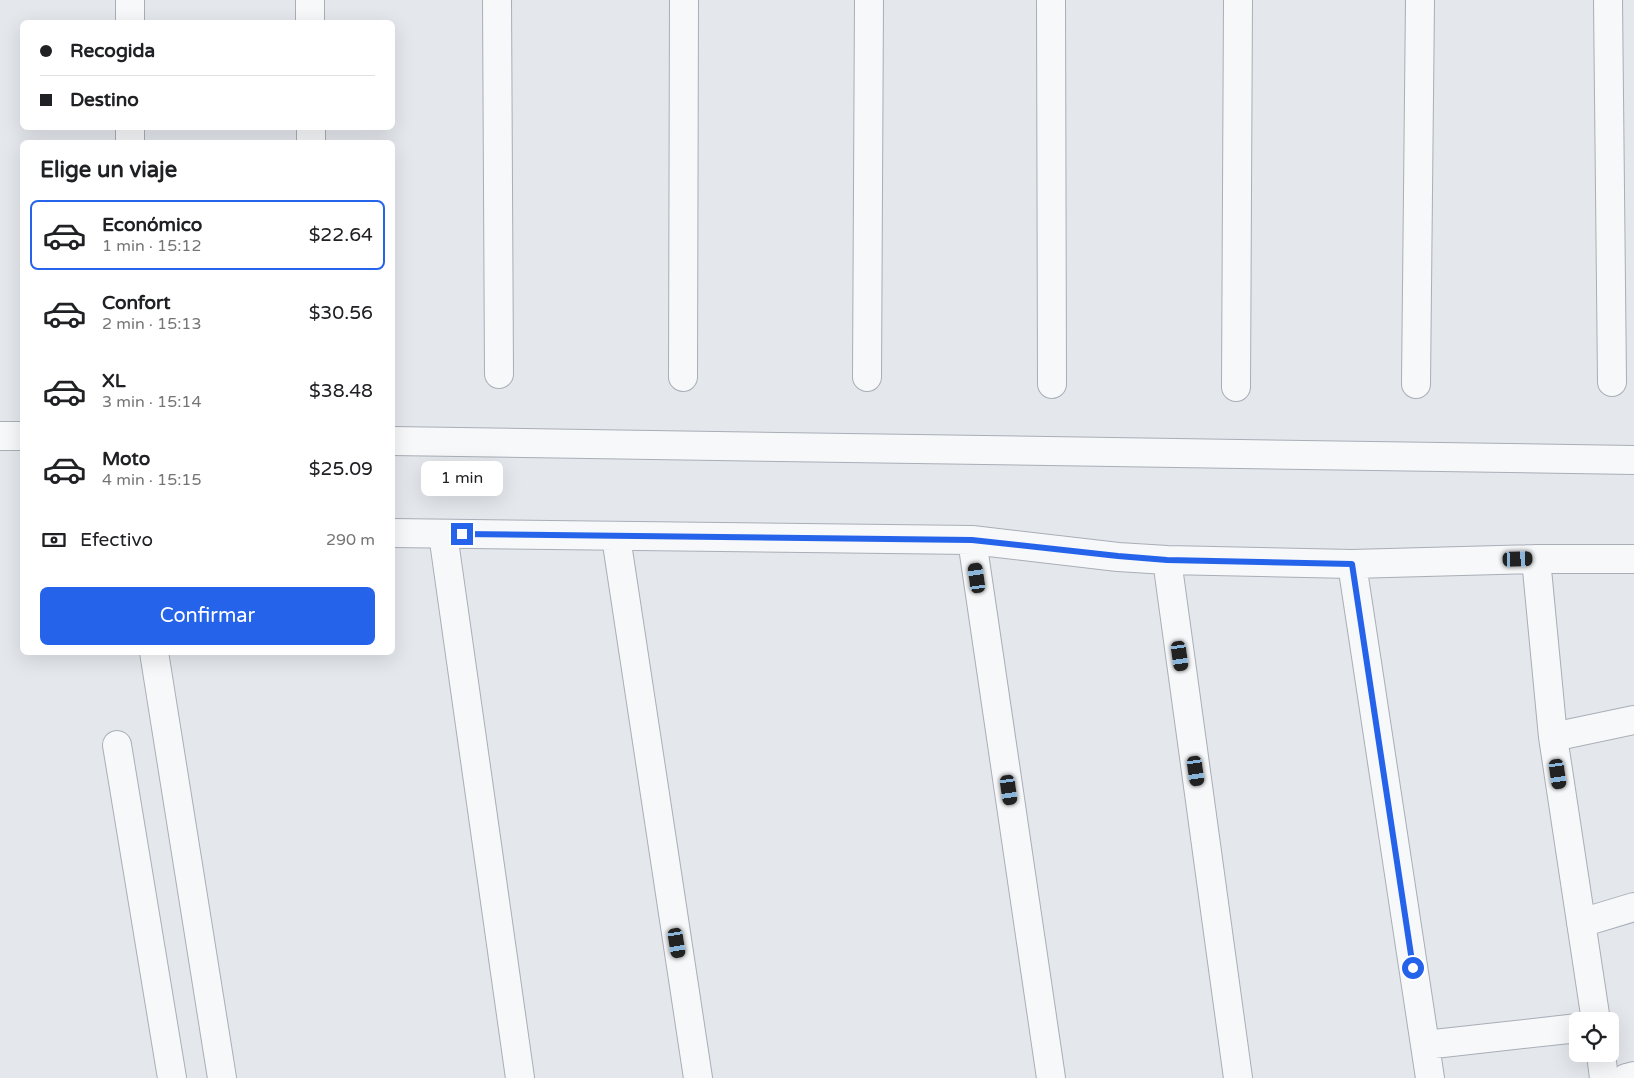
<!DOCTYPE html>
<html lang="es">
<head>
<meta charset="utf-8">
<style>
  :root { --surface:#fff; --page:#f6f6f6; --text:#202124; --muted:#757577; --line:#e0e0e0; --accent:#2563eb }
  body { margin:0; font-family:"Varela Round",sans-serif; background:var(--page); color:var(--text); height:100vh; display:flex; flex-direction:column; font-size:19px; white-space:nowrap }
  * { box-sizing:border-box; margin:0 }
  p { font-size:16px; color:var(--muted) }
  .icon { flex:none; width:28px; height:28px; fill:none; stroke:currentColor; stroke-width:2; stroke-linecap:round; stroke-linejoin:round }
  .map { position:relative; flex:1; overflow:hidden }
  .side { position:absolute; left:20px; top:140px; width:375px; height:515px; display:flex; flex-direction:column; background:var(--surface); border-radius:8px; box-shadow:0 5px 20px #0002 }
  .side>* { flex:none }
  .banner { position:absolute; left:20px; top:20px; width:375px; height:110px; border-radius:8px; box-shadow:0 5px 20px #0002; display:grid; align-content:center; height:110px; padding:0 20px; background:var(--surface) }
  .tools { position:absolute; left:1569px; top:1012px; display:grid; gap:10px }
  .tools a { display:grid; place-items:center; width:50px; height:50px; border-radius:8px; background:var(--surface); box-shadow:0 5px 20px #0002; font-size:25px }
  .end { position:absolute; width:22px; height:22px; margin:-11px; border:6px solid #2563eb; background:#fff; box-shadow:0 0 0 2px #fff }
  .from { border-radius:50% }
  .bubble { position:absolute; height:35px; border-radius:8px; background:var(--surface); box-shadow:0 5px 20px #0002; font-size:16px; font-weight:600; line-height:35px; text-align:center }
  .car { position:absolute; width:15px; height:30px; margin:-15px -8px; border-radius:6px; box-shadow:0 0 4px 1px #0007; background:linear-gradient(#222 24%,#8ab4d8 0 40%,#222 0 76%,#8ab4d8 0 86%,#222 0) }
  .banner b { display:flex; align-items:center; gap:18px; height:48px; font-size:19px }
  .banner b+b { border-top:1px solid var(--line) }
  .banner i { width:12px; height:12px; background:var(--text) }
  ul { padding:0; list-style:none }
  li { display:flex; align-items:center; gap:15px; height:70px; margin:0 10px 8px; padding:0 10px; border:2px solid transparent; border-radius:8px }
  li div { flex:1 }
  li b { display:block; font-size:19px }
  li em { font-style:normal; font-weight:600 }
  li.active { border-color:var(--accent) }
  li>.icon { width:45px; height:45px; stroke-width:1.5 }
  h2 { padding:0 20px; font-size:22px; line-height:60px }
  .pay { display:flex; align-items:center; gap:12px; height:55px; padding:0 20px; font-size:19px }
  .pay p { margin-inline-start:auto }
  .primary-button { display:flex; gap:10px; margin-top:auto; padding:10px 20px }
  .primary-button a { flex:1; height:58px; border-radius:8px; background:var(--accent); color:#fff; font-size:20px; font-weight:600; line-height:58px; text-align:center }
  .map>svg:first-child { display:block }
</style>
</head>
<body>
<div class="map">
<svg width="1634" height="1078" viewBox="0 0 1634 1078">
  <rect width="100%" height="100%" fill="#e4e7ec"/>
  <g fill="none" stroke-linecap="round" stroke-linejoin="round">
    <defs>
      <path id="minor" d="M130 0V22
        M310 0V22
        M497 0 499 374
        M1051 0 1052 384
        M1608 0 1612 382
        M130 128V142
        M311 128V142
        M683 377 684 0
        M867 377 869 0
        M1416 384 1420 0
        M1236 387 1238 0
        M0 436H22
        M392 441 1634 460
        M392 533 972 540 1118 557 1167 560 1352 564 1536 559H1634
        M443 534 520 1078
        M616 537 698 1078
        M972 540 1051 1078
        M1536 559 1553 737 1596 1021
        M1167 560 1238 1078
        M1352 564 1430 1078
        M154 652 222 1078
        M1553 737 1634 720
        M117 745 172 1078
        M1581 923 1634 907
        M1425 1045 1578 1028
        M1601 1054 1604 1078
        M1626 1078 1634 1076"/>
    </defs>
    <use href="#minor" stroke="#a9aeb7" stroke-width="30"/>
    <use href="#minor" stroke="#f7f8fa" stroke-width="28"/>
  </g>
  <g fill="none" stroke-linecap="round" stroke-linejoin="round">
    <path stroke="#2563eb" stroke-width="6" d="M462 534 972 540 1118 556 1167 560 1352 564 1413 968"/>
  </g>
</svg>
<div class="tools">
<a><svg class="icon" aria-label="locate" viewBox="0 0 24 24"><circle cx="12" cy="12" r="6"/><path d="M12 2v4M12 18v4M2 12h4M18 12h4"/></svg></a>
</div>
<i class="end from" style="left:1413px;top:968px"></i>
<i class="end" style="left:462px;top:534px"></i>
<div class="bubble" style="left:421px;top:461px;width:82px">1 min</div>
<i class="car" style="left:1518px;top:559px;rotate:88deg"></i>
<i class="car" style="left:977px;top:578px;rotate:352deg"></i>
<i class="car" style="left:1180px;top:656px;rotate:172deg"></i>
<i class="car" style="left:1196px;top:771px;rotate:172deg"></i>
<i class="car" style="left:1558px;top:774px;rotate:172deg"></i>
<i class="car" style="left:1009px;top:790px;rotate:172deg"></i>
<i class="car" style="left:677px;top:943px;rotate:171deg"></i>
<div class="banner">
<b><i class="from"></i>Recogida</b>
<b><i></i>Destino</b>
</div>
<section class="side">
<h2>Elige un viaje</h2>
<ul>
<li class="active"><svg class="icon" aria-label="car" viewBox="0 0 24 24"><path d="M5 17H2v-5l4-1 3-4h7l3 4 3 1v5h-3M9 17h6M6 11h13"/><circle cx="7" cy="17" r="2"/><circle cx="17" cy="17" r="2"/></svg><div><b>Económico</b><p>1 min · 15:12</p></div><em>$22.64</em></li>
<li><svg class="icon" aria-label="car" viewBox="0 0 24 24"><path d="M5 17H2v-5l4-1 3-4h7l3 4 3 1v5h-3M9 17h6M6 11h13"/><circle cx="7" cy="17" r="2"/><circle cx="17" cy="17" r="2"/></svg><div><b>Confort</b><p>2 min · 15:13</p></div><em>$30.56</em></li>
<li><svg class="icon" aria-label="car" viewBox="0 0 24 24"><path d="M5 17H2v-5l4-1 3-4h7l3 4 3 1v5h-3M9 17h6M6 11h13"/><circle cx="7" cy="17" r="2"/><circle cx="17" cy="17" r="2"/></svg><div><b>XL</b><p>3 min · 15:14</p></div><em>$38.48</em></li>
<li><svg class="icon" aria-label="car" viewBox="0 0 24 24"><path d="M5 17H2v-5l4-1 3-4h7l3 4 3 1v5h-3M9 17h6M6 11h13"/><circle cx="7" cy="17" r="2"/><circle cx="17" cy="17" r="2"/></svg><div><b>Moto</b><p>4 min · 15:15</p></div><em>$25.09</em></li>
</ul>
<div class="pay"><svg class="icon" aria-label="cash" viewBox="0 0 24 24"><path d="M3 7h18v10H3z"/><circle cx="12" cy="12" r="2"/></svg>Efectivo<p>290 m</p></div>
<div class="primary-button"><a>Confirmar</a></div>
</section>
</div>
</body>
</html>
